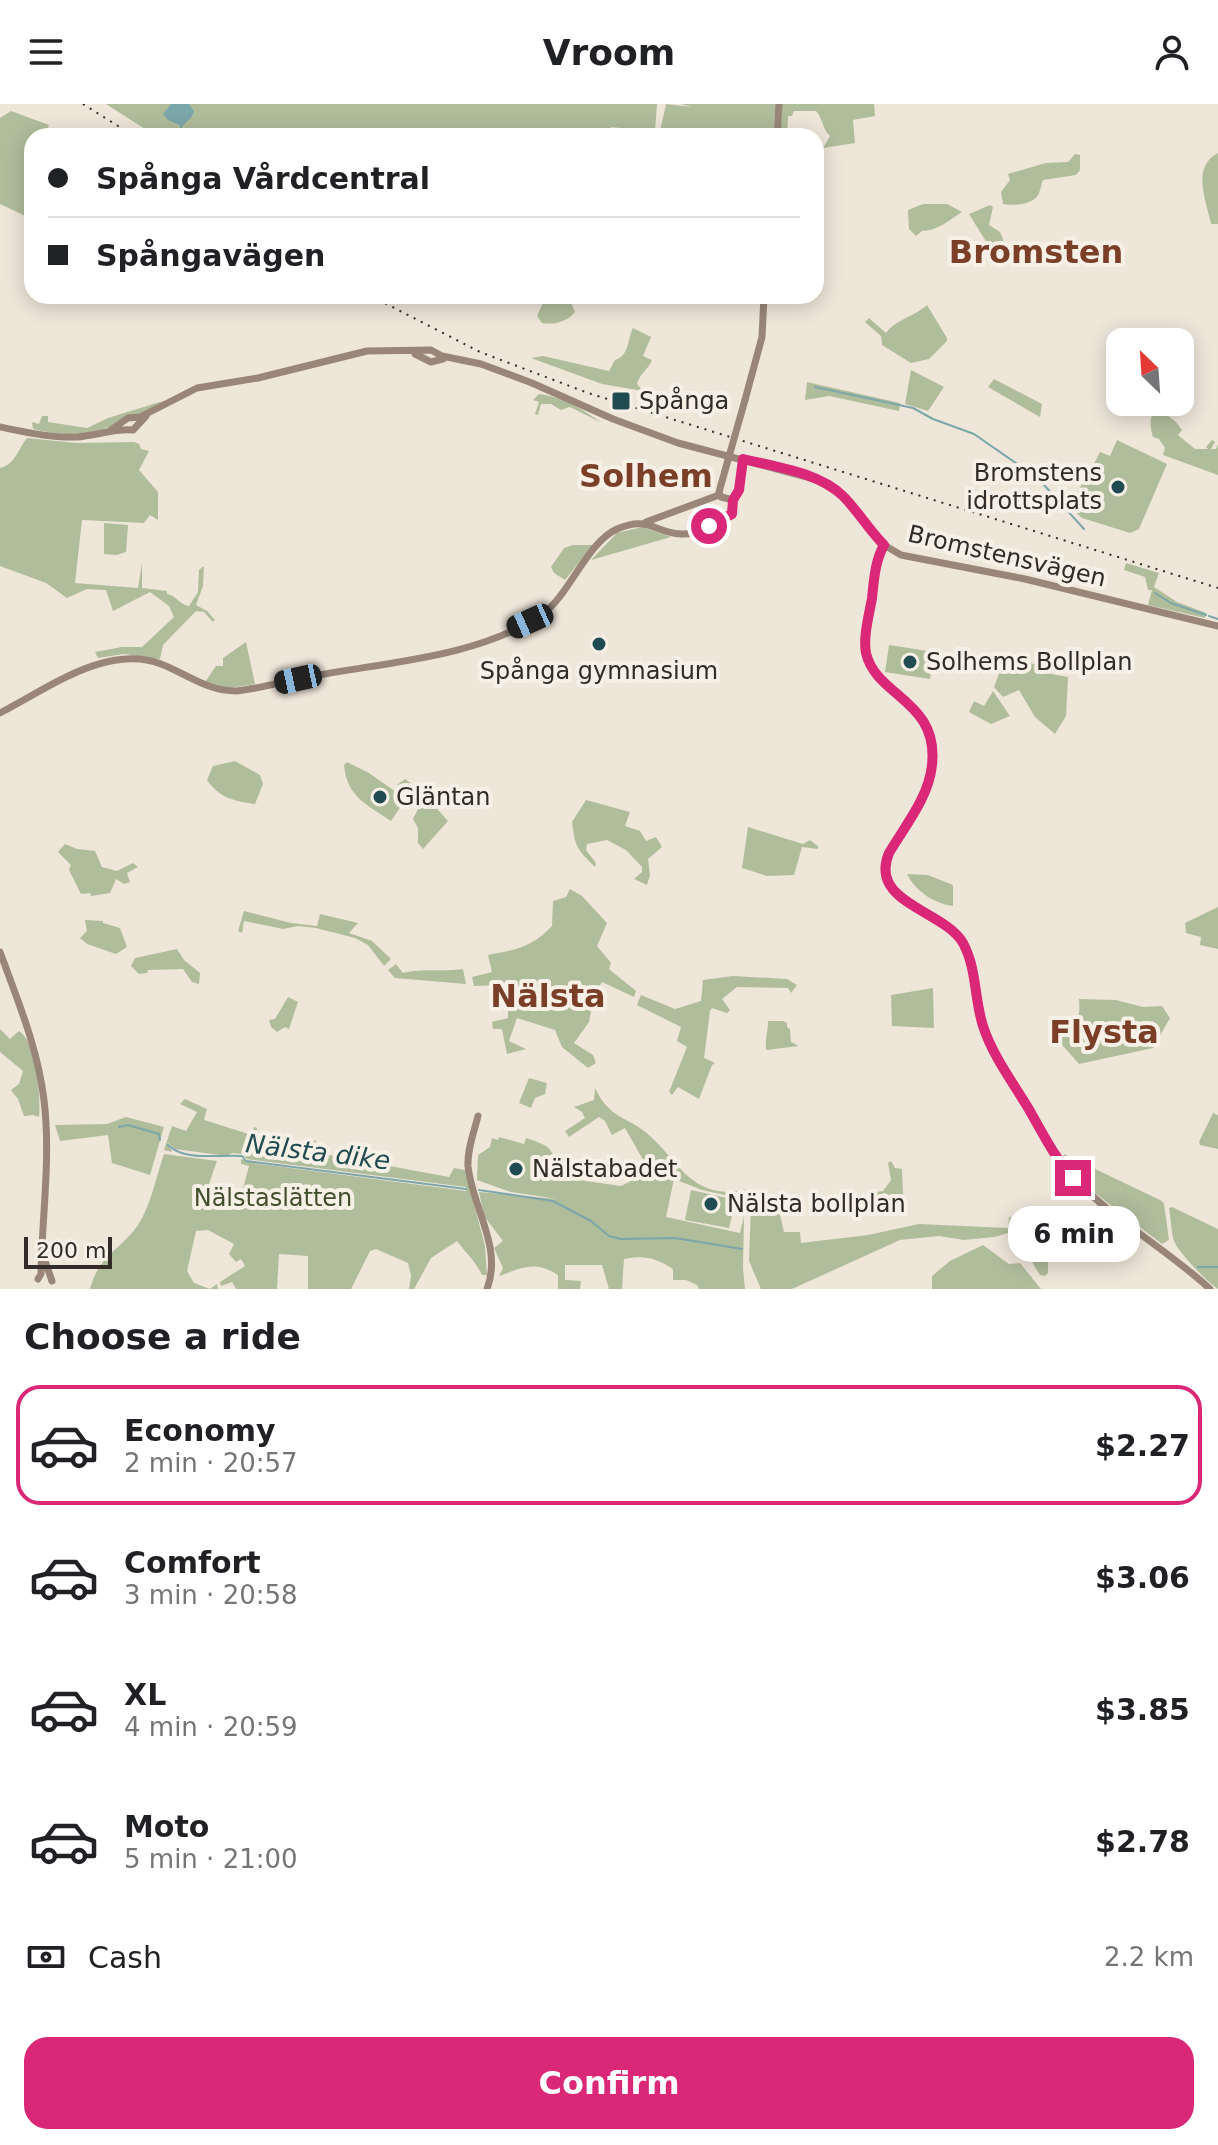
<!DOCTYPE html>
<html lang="en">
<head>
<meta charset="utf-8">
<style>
  :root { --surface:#fff; --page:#f2f2f2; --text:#202124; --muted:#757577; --line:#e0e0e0; --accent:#db2777 }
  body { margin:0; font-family:"DejaVu Sans",sans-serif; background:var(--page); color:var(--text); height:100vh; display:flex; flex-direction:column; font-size:30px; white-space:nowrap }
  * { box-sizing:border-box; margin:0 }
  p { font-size:26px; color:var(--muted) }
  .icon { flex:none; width:44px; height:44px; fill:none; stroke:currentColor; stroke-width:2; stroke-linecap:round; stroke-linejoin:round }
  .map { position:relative; height:1185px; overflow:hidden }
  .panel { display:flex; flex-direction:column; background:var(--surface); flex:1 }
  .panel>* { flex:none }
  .hud { position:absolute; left:24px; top:24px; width:800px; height:176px; border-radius:24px; box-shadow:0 4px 20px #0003; display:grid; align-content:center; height:176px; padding:0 24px; background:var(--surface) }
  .needle { width:52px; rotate:335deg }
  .fabs { position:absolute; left:1106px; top:224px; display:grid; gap:16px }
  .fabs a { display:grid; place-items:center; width:88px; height:88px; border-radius:16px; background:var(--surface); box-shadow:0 4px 20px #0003; font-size:40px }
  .scale { position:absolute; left:24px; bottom:20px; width:88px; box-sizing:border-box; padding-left:8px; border:4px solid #332b27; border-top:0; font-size:22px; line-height:28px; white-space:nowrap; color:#332b27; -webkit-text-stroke:6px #f7f0e6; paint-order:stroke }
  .end { position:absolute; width:36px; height:36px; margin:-18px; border:10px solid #db2777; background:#fff; box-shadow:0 0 0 4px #fff }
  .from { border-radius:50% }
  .bubble { position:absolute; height:56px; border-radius:24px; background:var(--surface); box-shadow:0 4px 20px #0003; font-size:26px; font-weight:700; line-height:56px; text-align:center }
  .car { position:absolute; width:24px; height:48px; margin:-24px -12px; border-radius:10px; box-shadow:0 0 6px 2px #0007; background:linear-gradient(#222 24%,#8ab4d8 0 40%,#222 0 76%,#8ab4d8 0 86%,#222 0) }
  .hud b { display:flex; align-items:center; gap:28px; height:76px; font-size:30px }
  .hud b+b { border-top:2px solid var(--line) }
  .hud i { width:20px; height:20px; background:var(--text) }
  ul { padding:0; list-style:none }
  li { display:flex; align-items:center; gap:24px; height:120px; margin:0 16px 12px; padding:0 8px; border:4px solid transparent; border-radius:24px }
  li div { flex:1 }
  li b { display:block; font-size:30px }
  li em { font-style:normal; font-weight:700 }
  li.on { border-color:var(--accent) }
  li>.icon { width:72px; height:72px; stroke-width:1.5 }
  h2 { padding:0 24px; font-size:36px; line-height:96px }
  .pay { display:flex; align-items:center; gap:20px; height:88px; padding:0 24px; font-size:30px }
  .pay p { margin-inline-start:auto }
  .primary-button { display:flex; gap:16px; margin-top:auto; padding:16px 24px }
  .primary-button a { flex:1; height:92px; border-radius:24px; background:var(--accent); color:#fff; font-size:32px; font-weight:700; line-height:92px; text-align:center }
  header { display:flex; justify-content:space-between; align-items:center; height:104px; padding:0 24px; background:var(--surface); font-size:36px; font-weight:700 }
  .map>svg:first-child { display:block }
</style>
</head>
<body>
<header><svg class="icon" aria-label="menu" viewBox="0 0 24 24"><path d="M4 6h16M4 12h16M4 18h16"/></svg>Vroom<svg class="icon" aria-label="person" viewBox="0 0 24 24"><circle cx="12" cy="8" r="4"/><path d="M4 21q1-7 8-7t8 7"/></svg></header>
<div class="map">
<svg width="1218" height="1185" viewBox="0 0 1218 1185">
  <rect width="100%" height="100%" fill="#efe6da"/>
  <path fill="#b0bd9b" d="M106 0H657L655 27 610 23 620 32H156Z
    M666 0 691 3 681 0H776L773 32H659Z
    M782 0H874L875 12 853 16 855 39 823 44 830 32C822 25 823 14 816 7H794L792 12H788L787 32H780Z
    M11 7 49 21 46 28 50 25 59 32H32V115L0 100V14Z
    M1218 49V120H1211C1206 96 1191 63 1218 49Z
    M1075 50 1080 51V66L1076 71 1043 76C1041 80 1041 85 1039 89 1035 101 1013 102 1003 100L1001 88 1010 76 1008 70 1046 59 1068 58Z
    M923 100H947L962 108C950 116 937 127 922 127L916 132 909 125 908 106Z
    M990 101 993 103 989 121 1000 128 1004 138 990 144 969 110Z
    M546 192H568L575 208C567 218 554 221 542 219L537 212Z
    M927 201 947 234V237L929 255 911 259 882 241 881 232 865 218 869 214 886 229C896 215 914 213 927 201Z
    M633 224 651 233 643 252 652 256C648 266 640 269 637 280L643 287 602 280 531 254 543 252 609 267 615 256C630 251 627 236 633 224Z
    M911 266 944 283 928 307 905 300Z
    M994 275 1042 300 1040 313 988 283Z
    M807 278 900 299 899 307 829 292 805 296Z
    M539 290C563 293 584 306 602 319L570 303 561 306 551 300H541L538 311 535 310 539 298 533 296Z
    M163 297C123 323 80 338 33 325L32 318 39 320 42 312H48V318L87 324 108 314Z
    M1158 304 1176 318 1182 326 1178 331 1195 345H1208L1206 343 1212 336 1215 338 1211 345H1216L1218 340V371L1163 351 1165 344 1159 335 1153 333C1150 323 1148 312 1158 304Z
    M27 334 76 339 134 338 139 340 141 345 149 347 139 366 158 388V416L150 411 144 419 82 416 75 479 138 484 142 459V484L167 487V490C177 492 180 501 189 502L198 488 199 466 204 462 203 482 196 501 207 507 215 516 213 518 204 508 196 507 163 541 160 555 124 550 98 554 95 548 122 543H142L174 513 169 502 150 488 113 507 106 486 87 485 67 494 46 479 0 462V364C15 361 18 345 27 334Z
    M1117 336 1167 360 1139 425 1130 429 1082 414 1070 403C1080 381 1090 368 1100 348L1110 352Z
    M104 419 128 421 126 448 117 451 104 450Z
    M642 423 671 433 591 456 617 429Z
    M573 441H593L565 476 554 469 551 463 564 444Z
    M1126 459 1159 469 1154 483 1177 498 1206 509 1205 514 1148 501 1152 486H1148L1145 473 1124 466Z
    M246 538 255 580 231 584 205 578 216 562H223V554Z
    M889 541 934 548 930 575 885 568Z
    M1015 557 1042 561 1046 569 1068 573 1066 612 1055 630 1035 613 1019 586 1003 593 994 583 1002 562Z
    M993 587 1010 612 991 620 969 608 974 597 984 602Z
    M235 657 260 671 263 680 255 700C233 697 220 694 207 676L213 662Z
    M347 658 369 669 406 695 391 717C366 700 347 693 344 661Z
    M405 675 421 687 448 717 423 745 418 739V724L413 715 421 699 397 681Z
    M586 696 630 708 625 722 640 727 646 737 656 733 662 743 648 755 650 771 647 781 634 775 642 768V763L626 746 607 736 587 740 586 746 596 759 595 763C577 745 575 743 572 718Z
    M748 723 803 740 810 736 819 743 817 745 802 743 794 771 767 772 742 764Z
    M65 740 77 745 95 747 102 763 117 767 133 759 138 763 127 769 130 778 124 780 116 775 110 789 91 792 90 789 81 790 69 766 71 761 58 748Z
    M907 770 928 771 953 781V802C935 800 915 787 907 770Z
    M570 785 582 792 607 819 597 842 611 859 609 865 636 887 634 893 602 878 595 890 601 899 592 902 589 918 574 939 593 951 596 959 588 964 562 943 555 926 517 914 509 937 526 945 507 950 502 925H493L492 918 508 914V898H499L500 881 474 882 472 873 492 868 488 851C516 846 532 843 552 822L553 797 566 793Z
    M1218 803V845L1200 841 1201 833 1186 829 1185 819Z
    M244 807 291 819 317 822 320 810 358 819 349 829 372 837 391 855 384 862 368 841 355 834 316 824 298 822 283 825 244 817 242 829 238 827Z
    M85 816 103 817V819L120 824 127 843 116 850 87 840 80 834 87 827Z
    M177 845 184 856 200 869 199 880 192 878 183 865 148 866 147 869 139 870 131 862 135 854Z
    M396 860 403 869C422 864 443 868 463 865L466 880 395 874 388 866Z
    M733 872 787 875 797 881 791 889 788 884 737 883 722 895 730 906 727 909 712 904 710 907 704 954 715 959 712 961 699 995 678 983 672 991 669 988 687 943 677 937 681 923 637 901 641 891 675 905 701 897 703 876Z
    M933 884 934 924 892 922 891 891Z
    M288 893 298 898 289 925 285 923 277 928 271 923 269 916 275 915Z
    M1079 895 1116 896 1143 903 1162 902 1170 914 1153 944 1079 960 1057 935C1075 920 1081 921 1079 895Z
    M768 917H783L787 919V923L790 925 791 938 799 942 766 946C765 935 768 928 768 917Z
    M0 925 10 935 19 927C37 938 41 994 39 1013L33 1011 24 1012 18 995 11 986 19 980 23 967 0 948Z
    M529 974 547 979 545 990 535 994 531 1004 519 999Z
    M595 984C611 1017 627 1011 650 1032 676 1055 689 1088 729 1088 736 1087 742 1086 748 1085L745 1108H740L743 1095 702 1086 674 1075 666 1113 740 1129 744 1112 743 1164 745 1185H699L697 1181 686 1176H673V1165C656 1154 644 1151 624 1155L622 1185H609L602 1161H565V1176L581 1177 580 1185H558V1171C535 1156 522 1164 499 1172L503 1164 494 1144 503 1137 484 1112 479 1088 557 1095 511 1088 477 1076 478 1051 490 1043 492 1034 498 1036 499 1033 524 1040 526 1034C547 1041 557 1044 554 1068L562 1076 572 1075 621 1082 650 1068 625 1024 612 1031 605 1017 599 1013 569 1033 565 1027 585 1014 582 1008 574 1003 594 996Z
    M185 995 207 1005 204 1016 252 1031 254 1023 257 1024 255 1035 308 1045 310 1035 316 1037 314 1048 449 1073 454 1064 465 1066 485 1142 487 1171H482C476 1158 466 1149 457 1137L431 1154 414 1185H409L411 1172 408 1159 376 1145 370 1147 351 1185H308V1152L279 1150 277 1185H236L232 1178 221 1182 220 1178 245 1162 241 1155 236 1158 229 1150 234 1140 208 1126 196 1127 187 1167 194 1179 210 1185 217 1180 218 1185H90C100 1149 119 1148 138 1121 151 1101 156 1073 164 1050L217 1057 209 1080 212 1088 240 1096 249 1062 241 1060V1055L253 1059 466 1087V1083L247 1055 242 1050 232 1049 227 1052 175 1045 168 1039 172 1048 164 1046 172 1022 186 1027 197 1008 180 1000Z
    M1213 1009 1218 1011V1045L1200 1041 1199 1038Z
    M126 1013 164 1023 150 1071 112 1059 108 1031 60 1037 55 1021 107 1020Z
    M1064 1050 1162 1097 1164 1100 1169 1136 1162 1140 1095 1089 1063 1053Z
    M891 1057 895 1064 902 1065 903 1091 893 1093 885 1089 881 1090 880 1109 878 1110 876 1088 883 1087 891 1076 888 1059Z
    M755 1085C777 1096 779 1104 784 1128H800L801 1139 868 1131 919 1120 1008 1124 1009 1113 1023 1114 1021 1121 1011 1128 994 1133 964 1136 939 1132 900 1136 792 1185H761L749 1157 751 1103Z
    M691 1086 736 1096 729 1124 685 1116Z
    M1172 1103 1218 1125V1185C1208 1179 1178 1148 1174 1137 1171 1127 1171 1115 1169 1104Z
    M1032 1104 1107 1122 1116 1115 1123 1120 1107 1138 1111 1147 1058 1145 1048 1156V1169L1045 1172 1040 1171C1025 1150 1025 1129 1032 1104Z
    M983 1141 1009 1160 1020 1159 1041 1185H932V1172L950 1157Z"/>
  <path fill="#7ba6aa" d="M171 0H189L194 7 191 14 182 22 168 16 163 10Z"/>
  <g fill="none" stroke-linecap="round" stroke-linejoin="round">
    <path stroke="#7ba6aa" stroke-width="2" d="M181 22 182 32
      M815 283 913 304 933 315 974 330 1026 366
      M1034 370 1084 425
      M1155 489 1171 499 1206 511
      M1209 512 1218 515
      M119 1023 128 1021 159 1030 160 1036
      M168 1041C185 1058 221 1050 242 1052L246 1057 466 1085
      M479 1086 553 1097 591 1117 609 1132 621 1135 675 1134 742 1145
      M1198 1163H1218"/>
    <path stroke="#998679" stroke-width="7" d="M777 32 779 0
      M415 250 431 258 443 255
      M745 296 762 233 764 192
      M0 323C25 328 51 334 76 333 96 332 114 324 133 326L146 312
      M108 328 128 314 140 313 197 284 258 274 367 247 431 246 442 252 481 260 532 279 613 315 678 339 822 377 845 394 884 441 901 451 1025 475 1218 522
      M728 356 719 388 721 393 733 396
      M646 418 719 391
      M884 441C875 457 874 476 872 494 869 511 862 533 866 549 876 593 939 596 932 661 929 693 905 722 889 749 868 799 944 806 963 839 976 863 975 889 981 915 984 927 989 939 995 949 1006 971 1020 991 1033 1012 1045 1032 1056 1056 1073 1073 1113 1116 1167 1145 1210 1185
      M0 609C47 585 107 539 161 560 187 570 207 587 236 587 264 584 291 575 319 571 390 558 480 552 541 511 569 493 586 439 617 425 649 411 654 429 681 430 699 431 718 419 732 410L733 396 739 386 743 355
      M0 848C18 897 38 945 44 996 51 1053 42 1112 41 1170L38 1175
      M478 1012C474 1028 467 1046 468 1062 472 1103 503 1143 487 1185
      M45 1157 52 1177"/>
    <path stroke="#332b27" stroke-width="2" stroke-dasharray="2 6" stroke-linecap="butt" d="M83 0 134 32
      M371 192 480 248 588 289 1218 484"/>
    <path stroke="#998679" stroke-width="7" d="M728 356 745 296"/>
  </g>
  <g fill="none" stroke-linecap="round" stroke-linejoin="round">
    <path stroke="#db2777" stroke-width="10" d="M709 422 732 410 733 396 739 386 743 355C776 363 818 368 843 392 858 407 869 426 884 441 875 457 874 476 872 494 869 511 863 533 866 549 876 593 939 596 932 661 929 693 905 722 889 749 868 799 944 806 963 839 977 865 974 894 983 922 992 950 1011 976 1027 1002 1041 1026 1054 1053 1073 1074"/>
  </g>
  <g fill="#204c51" stroke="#f7f0e6" stroke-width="3">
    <rect x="611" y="287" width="20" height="20" rx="4"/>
    <circle cx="1118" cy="383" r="8"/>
    <circle cx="599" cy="540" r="8"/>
    <circle cx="910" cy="558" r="8"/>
    <circle cx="380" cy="693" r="8"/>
    <circle cx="516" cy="1065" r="8"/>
    <circle cx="711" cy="1100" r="8"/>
  </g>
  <g text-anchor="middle" stroke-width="8" stroke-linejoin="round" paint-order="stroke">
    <g font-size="24" fill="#332b27" stroke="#f7f0e6" text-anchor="start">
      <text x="639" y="305">Spånga</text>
      <text x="1102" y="377" text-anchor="end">Bromstens<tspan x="1102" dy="28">idrottsplats</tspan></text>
      <text x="926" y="566">Solhems Bollplan</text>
      <text x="599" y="575" text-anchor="middle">Spånga gymnasium</text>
      <text x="396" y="701">Gläntan</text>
      <text x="532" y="1073">Nälstabadet</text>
      <text x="727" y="1108">Nälsta bollplan</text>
    </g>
    <g font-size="24" fill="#332b27" stroke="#f7f0e6">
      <text transform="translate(1007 452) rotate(13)" y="8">Bromstensvägen</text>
    </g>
    <g font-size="24" fill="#414f2d" stroke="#f7f0e6">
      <text x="273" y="1102">Nälstaslätten</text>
    </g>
    <g font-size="26" font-style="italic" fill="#204c51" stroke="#f7f0e6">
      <text transform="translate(318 1048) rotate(7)" y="9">Nälsta dike</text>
    </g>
    <g font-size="32" font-weight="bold" fill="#7b3e26" stroke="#f7f0e6">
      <text x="1036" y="159">Bromsten</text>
      <text x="646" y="383">Solhem</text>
      <text x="548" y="903">Nälsta</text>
      <text x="1104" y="939">Flysta</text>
    </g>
  </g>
</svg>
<div class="fabs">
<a><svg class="needle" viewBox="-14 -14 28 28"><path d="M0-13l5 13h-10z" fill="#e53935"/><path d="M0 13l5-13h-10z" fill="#757577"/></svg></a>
</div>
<div class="scale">200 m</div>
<i class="end from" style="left:709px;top:422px"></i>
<i class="end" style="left:1073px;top:1074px"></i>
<div class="bubble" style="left:1008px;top:1102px;width:132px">6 min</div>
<i class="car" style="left:530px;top:517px;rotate:246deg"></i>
<i class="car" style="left:298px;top:575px;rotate:258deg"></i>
<div class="hud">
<b><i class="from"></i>Spånga Vårdcentral</b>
<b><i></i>Spångavägen</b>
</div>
</div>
<section class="panel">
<h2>Choose a ride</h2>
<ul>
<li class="on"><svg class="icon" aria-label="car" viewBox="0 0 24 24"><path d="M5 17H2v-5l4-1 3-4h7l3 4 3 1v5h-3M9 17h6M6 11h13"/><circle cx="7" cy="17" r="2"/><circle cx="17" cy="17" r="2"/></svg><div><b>Economy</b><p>2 min · 20:57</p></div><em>$2.27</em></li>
<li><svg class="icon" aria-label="car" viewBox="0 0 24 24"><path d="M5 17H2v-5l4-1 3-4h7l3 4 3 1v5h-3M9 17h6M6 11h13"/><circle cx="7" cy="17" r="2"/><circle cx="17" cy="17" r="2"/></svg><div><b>Comfort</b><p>3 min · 20:58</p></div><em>$3.06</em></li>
<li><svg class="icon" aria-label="car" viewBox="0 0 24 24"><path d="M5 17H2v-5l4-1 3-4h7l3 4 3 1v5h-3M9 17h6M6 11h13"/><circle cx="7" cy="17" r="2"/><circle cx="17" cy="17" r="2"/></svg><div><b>XL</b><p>4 min · 20:59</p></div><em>$3.85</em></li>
<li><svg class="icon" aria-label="car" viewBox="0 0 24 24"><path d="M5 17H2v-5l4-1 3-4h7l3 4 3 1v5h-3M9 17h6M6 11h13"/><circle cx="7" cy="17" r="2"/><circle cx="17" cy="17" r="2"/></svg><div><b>Moto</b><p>5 min · 21:00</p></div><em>$2.78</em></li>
</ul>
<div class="pay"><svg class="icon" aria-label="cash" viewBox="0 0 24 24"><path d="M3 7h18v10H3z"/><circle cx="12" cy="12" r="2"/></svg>Cash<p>2.2 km</p></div>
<div class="primary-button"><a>Confirm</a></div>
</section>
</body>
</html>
